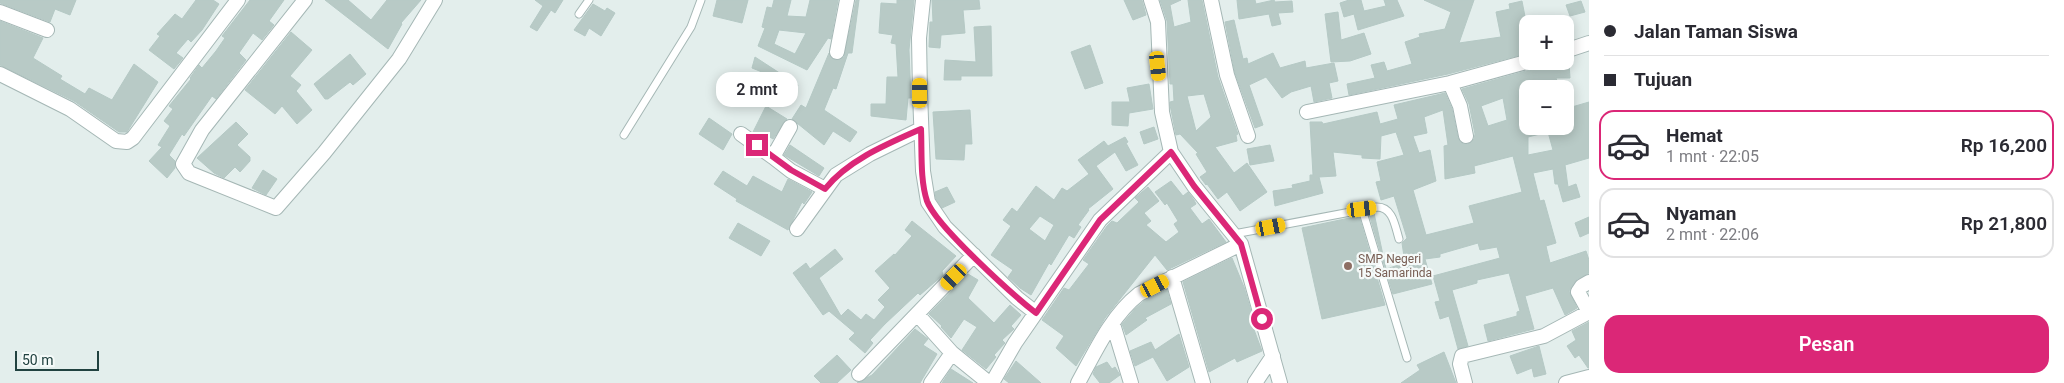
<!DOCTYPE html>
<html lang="id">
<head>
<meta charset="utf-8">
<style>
  :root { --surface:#fff; --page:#f2f2f3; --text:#2b2b33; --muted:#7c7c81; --line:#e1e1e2; --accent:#db2777 }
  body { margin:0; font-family:Roboto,sans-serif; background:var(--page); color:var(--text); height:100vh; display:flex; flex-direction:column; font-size:19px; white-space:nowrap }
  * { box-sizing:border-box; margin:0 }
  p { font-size:16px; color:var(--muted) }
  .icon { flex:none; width:28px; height:28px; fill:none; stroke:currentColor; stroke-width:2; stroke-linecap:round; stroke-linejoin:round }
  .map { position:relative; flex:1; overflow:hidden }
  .drawer { display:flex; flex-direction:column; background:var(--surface); width:475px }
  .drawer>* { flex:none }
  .top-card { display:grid; align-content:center; height:110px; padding:0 15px; background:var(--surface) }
  .fabs { position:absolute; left:1519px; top:15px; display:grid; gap:10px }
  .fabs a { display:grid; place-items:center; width:55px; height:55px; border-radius:10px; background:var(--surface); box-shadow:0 2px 12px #0003; font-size:25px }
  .scale { position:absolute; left:15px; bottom:12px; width:84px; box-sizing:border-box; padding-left:5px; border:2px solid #214240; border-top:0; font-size:14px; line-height:18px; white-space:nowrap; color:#214240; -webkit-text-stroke:4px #f5faf9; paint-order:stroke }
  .end { position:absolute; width:22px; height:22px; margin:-11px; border:6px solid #db2777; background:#fff; box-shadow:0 0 0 2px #fff }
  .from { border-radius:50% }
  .bubble { position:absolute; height:35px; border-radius:15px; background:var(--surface); box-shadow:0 2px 12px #0003; font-size:16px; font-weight:600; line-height:35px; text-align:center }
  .car { position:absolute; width:15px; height:30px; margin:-15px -8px; border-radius:6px; box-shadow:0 0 4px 1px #0007; background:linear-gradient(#f5c518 24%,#345 0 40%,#f5c518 0 76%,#345 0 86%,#f5c518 0) }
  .top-card b { display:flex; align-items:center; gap:18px; height:48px; font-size:19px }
  .top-card b+b { border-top:1px solid var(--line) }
  .top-card i { width:12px; height:12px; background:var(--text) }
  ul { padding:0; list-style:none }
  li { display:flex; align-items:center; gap:15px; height:70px; margin:0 10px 8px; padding:0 5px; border:2px solid var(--line); border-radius:15px }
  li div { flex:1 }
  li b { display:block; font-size:19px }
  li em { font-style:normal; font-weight:600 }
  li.active { border-color:var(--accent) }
  li>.icon { width:45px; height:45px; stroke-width:1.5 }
  .action { display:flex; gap:10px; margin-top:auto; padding:10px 15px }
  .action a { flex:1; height:58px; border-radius:15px; background:var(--accent); color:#fff; font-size:20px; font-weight:600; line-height:58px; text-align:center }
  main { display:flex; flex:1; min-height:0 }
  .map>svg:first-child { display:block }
</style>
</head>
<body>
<main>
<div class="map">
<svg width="1589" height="383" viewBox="0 0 1589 383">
  <rect width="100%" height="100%" fill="#e3eeec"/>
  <path fill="#b8cac6" stroke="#b5c9c5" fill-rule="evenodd" d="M0 0H76L70 15 55 9 50 22 0 3Z
    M196 0H213L219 4 202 30 191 42 188 39 176 53 183 58 174 69 149 50 160 36 157 34 175 14 182 19Z
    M250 0H284L269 21 274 25 262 40 253 33 239 53 246 60 216 99 212 96 184 136 182 134 169 155 175 161V168L167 178 149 161 162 147 158 145 170 126 164 121 173 109 169 106 191 79 190 78 199 65 202 68 216 51 225 38 222 36Z
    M325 0H348L371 20 387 0H421L401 23 402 24 388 49Z
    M535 0H563L555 13 551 10 537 31 530 27 543 6Z
    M717 0H748L742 23 713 16Z
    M774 0H791L787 16 806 17 810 0H838L831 39 828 38 807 70 758 46 765 28 762 27 767 7 772 8ZM779 30 806 33 795 54 774 44Z
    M856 0H859L852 53H848L836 89 833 88 824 110 857 132 850 142 833 131 824 145 792 119 801 105 806 108 829 53 835 60 844 57Z
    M897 0H914L909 50 911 98H908L906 120 871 116V104H886L887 77H898L896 44 891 43 893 35 879 33 881 3 897 4Z
    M932 0H979L980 9 963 10 965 33 941 35 940 48 929 47 930 22H933Z
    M1124 0H1142L1146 15 1133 20Z
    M1160 0H1181L1170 5 1174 27 1191 22 1188 0H1202L1218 77 1238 134 1236 135 1237 141 1215 147 1234 173 1247 163 1267 192 1240 211 1227 192 1218 199 1207 184 1206 185 1200 177 1207 172 1196 154 1198 153 1180 134 1176 135 1170 105V102L1174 101 1173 84H1170L1167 21ZM1204 94 1211 117 1196 131 1187 96Z
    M1237 0H1255L1256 4 1274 0 1275 2 1292 1 1293 12 1278 13 1281 24 1272 26 1269 14 1239 19Z
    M1349 0H1361L1364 11 1386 6 1384 0H1397L1404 16 1358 30 1354 14 1344 17 1340 3Z
    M1424 0H1474L1459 43 1501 37 1496 12 1510 9 1509 4 1522 1 1528 32V53L1448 74 1349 95 1347 84 1375 78 1371 65 1384 62 1387 71 1412 64 1405 42 1420 37 1419 34 1445 29 1451 12Z
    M1581 1 1585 12 1570 16 1566 5Z
    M593 4 605 11 607 8 615 13 601 36 589 28 585 36 574 30Z
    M1338 12 1341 40 1364 33 1371 54 1350 61 1331 62 1325 14Z
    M1234 20 1243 59 1247 58 1248 64 1273 53 1280 68 1305 61 1306 68 1334 63 1338 81 1329 83 1332 98 1314 102 1311 86 1291 92 1282 98 1266 77 1249 85 1263 125 1255 128 1235 73 1225 22Z
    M0 21 43 38 33 58 62 76 60 79 85 94 89 88 112 100 134 64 158 82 127 132H119L74 101 0 65Z
    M991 26 992 76H961V80H944L945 60 976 62 974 27Z
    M291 32 312 50 290 76 301 85 296 91 312 110 297 124 282 106 275 114 245 90Z
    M1090 45 1103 83 1085 89 1071 52Z
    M350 54 366 74 353 85 350 82 328 99H325L314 84Z
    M755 57 798 85 791 96 781 89 772 104 750 91 762 72 752 68Z
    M1555 63H1569L1570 78H1556L1560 89H1547L1545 83 1526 89 1527 93 1519 95 1522 112 1528 111V126H1567L1565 109 1589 102V158L1565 165 1568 187 1576 184 1580 197 1563 202 1558 184H1555L1553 169 1533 173 1540 201 1544 200 1556 243 1546 246 1550 263 1586 251 1589 260V273L1577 279 1569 291 1577 308 1565 315 1553 288 1525 296 1534 329 1488 341 1484 325 1517 316V312L1520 311 1509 273 1477 280V283L1452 290 1468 346 1458 349 1449 316 1440 319 1435 302 1440 301 1433 276 1500 258 1497 247 1480 250 1478 243 1440 254V257L1425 259 1432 284 1393 294 1369 214 1374 213 1386 269 1405 263 1402 243 1407 238 1394 196 1381 200 1376 182 1381 181 1377 162 1404 155 1396 132 1381 136 1380 159 1362 158V155L1333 152 1336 176 1319 177 1323 193 1275 206 1273 191 1293 188 1292 185 1310 181V175H1313L1310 122H1322L1323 124 1377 112 1380 124 1398 119 1394 105 1445 93 1452 109 1458 138 1463 144H1468L1474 139 1475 134 1469 104 1462 89ZM1503 98 1507 120 1488 126 1481 106ZM1443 110 1448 145 1444 146 1445 179 1475 173 1474 166 1513 156 1522 192 1469 206 1474 223 1426 235 1413 190 1436 181 1430 150 1419 153 1413 136 1427 133 1424 117ZM1548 132 1553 150 1528 155V137Z
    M1149 84 1153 109 1129 113 1128 126 1112 125V102H1130L1127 88Z
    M766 106 787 119 773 139 765 134 763 139 753 132Z
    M970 110 972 144H965L964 160 936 159 933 112Z
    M709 118 732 134 723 150 699 134Z
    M236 122 248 134 237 145 250 157V161L240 172 235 167 224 178 214 173 197 158Z
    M1154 127 1158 139 1144 144 1140 132Z
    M1125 137 1128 142 1126 143 1138 165 1126 171 1115 152 1096 166 1113 189 1088 209 1089 210 1078 225 1081 227 1074 238 1069 235 1051 265 1049 263 1031 295 1020 288 1008 277 1013 270 991 255 1011 226 1003 220 1012 208 1017 212 1036 186 1054 200 1062 188 1067 191 1089 174 1078 160 1104 141 1108 146ZM1040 216 1054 225 1045 241 1029 229Z
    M790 145 824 168 819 176 784 155Z
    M1270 145 1274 161 1250 165 1247 149Z
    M263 170 277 179 266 195 252 188Z
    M723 171 747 186 753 176 782 192 788 179 812 192 804 204 802 202 788 230 736 201 737 199 714 184Z
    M1171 181 1183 196 1188 192 1194 200 1196 204 1190 208 1202 224 1209 219 1226 242 1167 270 1155 255 1105 318 1076 366 1056 348 1064 336 1042 320 1064 288 1069 290 1089 264 1083 260 1107 226 1112 221 1117 223 1139 202 1135 198 1148 187 1159 201 1144 213 1151 221 1146 225 1166 242 1179 232 1174 224 1178 221 1167 203 1165 205 1155 192Z
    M947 187 955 202 942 208 936 199 935 192Z
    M1359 216 1385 305 1322 319 1302 228Z
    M1589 217V233L1580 237 1575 223Z
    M912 221 956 256 942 271 943 275 920 295 918 293 885 324 870 340 873 343 865 353 849 339 855 333 829 311 823 315 793 273 806 263 810 269 835 249 843 259 819 278 841 316 848 309 861 320 866 314 874 320 885 307 878 300 890 288 875 271 894 254 895 255 912 236 905 230Z
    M738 223 770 241 761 256 729 238Z
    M1232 258 1244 287 1253 318 1250 319 1262 351 1237 362 1235 358 1209 372 1183 282Z
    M968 274 978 280 968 298 994 323 1010 305 1021 315 1011 326 1014 329 1002 340 1005 343 994 355 996 357 986 369 962 350 977 327 964 319 951 338 941 327 942 326 929 314Z
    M1167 290 1171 304 1145 318 1147 320 1126 335 1122 324 1135 309 1144 301Z
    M1589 322V368H1588L1579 355 1575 358 1567 346 1576 340 1572 331Z
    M915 329 928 339 923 345 937 354 920 383H857L872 375Z
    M1179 334 1189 367 1167 381 1153 357 1135 366 1130 351 1151 342 1155 350Z
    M1539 346 1546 374 1534 377 1532 368 1517 374 1510 356Z
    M1444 352 1456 383H1401L1420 370 1417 365Z
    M837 355 851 370 837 383H821L814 376Z
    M1016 361 1041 383H1009L1004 379Z
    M1107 362 1112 369 1115 367 1120 375 1109 383H1100L1093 374 1096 367Z
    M951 369 973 383H942Z"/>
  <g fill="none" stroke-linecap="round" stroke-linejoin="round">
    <defs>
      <path id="lane" d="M579 14 589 0
        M624 135 691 27 701 0
        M1362 209 1407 358
        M1234 234 1377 207C1393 207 1395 226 1399 239"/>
      <path id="street" d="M305 0 202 130 183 164 189 173 276 208 324 153 399 59 435 0
        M923 0 919 38 920 93 923 171 928 202 945 227 1017 298 1036 313
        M1151 0 1158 22 1162 112 1171 152 1194 186 1241 244 1280 383
        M1211 0 1227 75 1248 136
        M0 12 47 30
        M1565 51 1589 43
        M837 52 847 0
        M0 74 70 109 116 141 127 142 133 138 238 0
        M1450 83 1460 106 1466 136
        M1307 112 1450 83 1530 61
        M790 127 773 157 791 171 825 189
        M741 134 773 157
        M797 229 836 175 870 154 921 129
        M1172 277 1203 383
        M1589 282 1582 286 1578 292 1589 312
        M917 314 952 353 989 383
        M1113 324 1131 383
        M859 374 974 255
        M931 383 952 353
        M992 383 1015 343 1100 220 1171 152
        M1078 383C1095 352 1111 316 1139 294L1241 244
        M1255 383 1273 356
        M1465 383 1460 364 1462 356 1544 336 1589 312
        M1566 383 1589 377"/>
    </defs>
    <use href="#lane" stroke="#a5b7b5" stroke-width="9"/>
    <use href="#street" stroke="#a5b7b5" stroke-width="16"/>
    <use href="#lane" stroke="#fff" stroke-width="7"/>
    <use href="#street" stroke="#fff" stroke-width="14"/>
  </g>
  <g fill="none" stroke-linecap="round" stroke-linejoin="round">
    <path stroke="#db2777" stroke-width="6" d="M757 145 791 170 825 189C848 160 887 144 921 129 922 152 920 180 927 201 936 226 1013 295 1036 313L1100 220 1171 152 1194 186 1241 244 1262 319"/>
  </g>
  <circle fill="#8d6e63" stroke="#f5faf9" stroke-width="2" cx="1348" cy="266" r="5"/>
  <g text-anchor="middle" stroke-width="4.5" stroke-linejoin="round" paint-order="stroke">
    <g font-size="12" fill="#785e54" stroke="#f5faf9" text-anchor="start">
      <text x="1358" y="263">SMP Negeri<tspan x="1358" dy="14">15 Samarinda</tspan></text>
    </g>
  </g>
</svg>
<div class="fabs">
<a>+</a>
<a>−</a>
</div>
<div class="scale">50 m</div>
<i class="end from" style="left:1262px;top:319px"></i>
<i class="end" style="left:757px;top:145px"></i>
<div class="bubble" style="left:716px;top:72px;width:82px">2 mnt</div>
<i class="car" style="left:1158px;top:66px;rotate:174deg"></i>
<i class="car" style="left:920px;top:93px;rotate:0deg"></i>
<i class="car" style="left:1362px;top:209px;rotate:83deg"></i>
<i class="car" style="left:1271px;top:227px;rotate:79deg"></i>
<i class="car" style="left:954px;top:277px;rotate:224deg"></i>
<i class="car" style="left:1155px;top:286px;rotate:63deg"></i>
</div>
<section class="drawer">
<div class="top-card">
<b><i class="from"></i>Jalan Taman Siswa</b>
<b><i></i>Tujuan</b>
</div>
<ul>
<li class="active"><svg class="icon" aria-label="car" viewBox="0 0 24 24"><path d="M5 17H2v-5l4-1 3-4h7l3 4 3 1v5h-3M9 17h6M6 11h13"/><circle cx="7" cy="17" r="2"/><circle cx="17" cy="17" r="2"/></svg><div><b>Hemat</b><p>1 mnt · 22:05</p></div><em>Rp 16,200</em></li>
<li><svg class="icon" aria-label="car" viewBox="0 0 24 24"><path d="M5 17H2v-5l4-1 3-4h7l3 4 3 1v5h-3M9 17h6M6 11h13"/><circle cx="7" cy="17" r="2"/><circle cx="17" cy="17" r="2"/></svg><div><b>Nyaman</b><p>2 mnt · 22:06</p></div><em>Rp 21,800</em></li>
</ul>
<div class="action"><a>Pesan</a></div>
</section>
</main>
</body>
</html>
